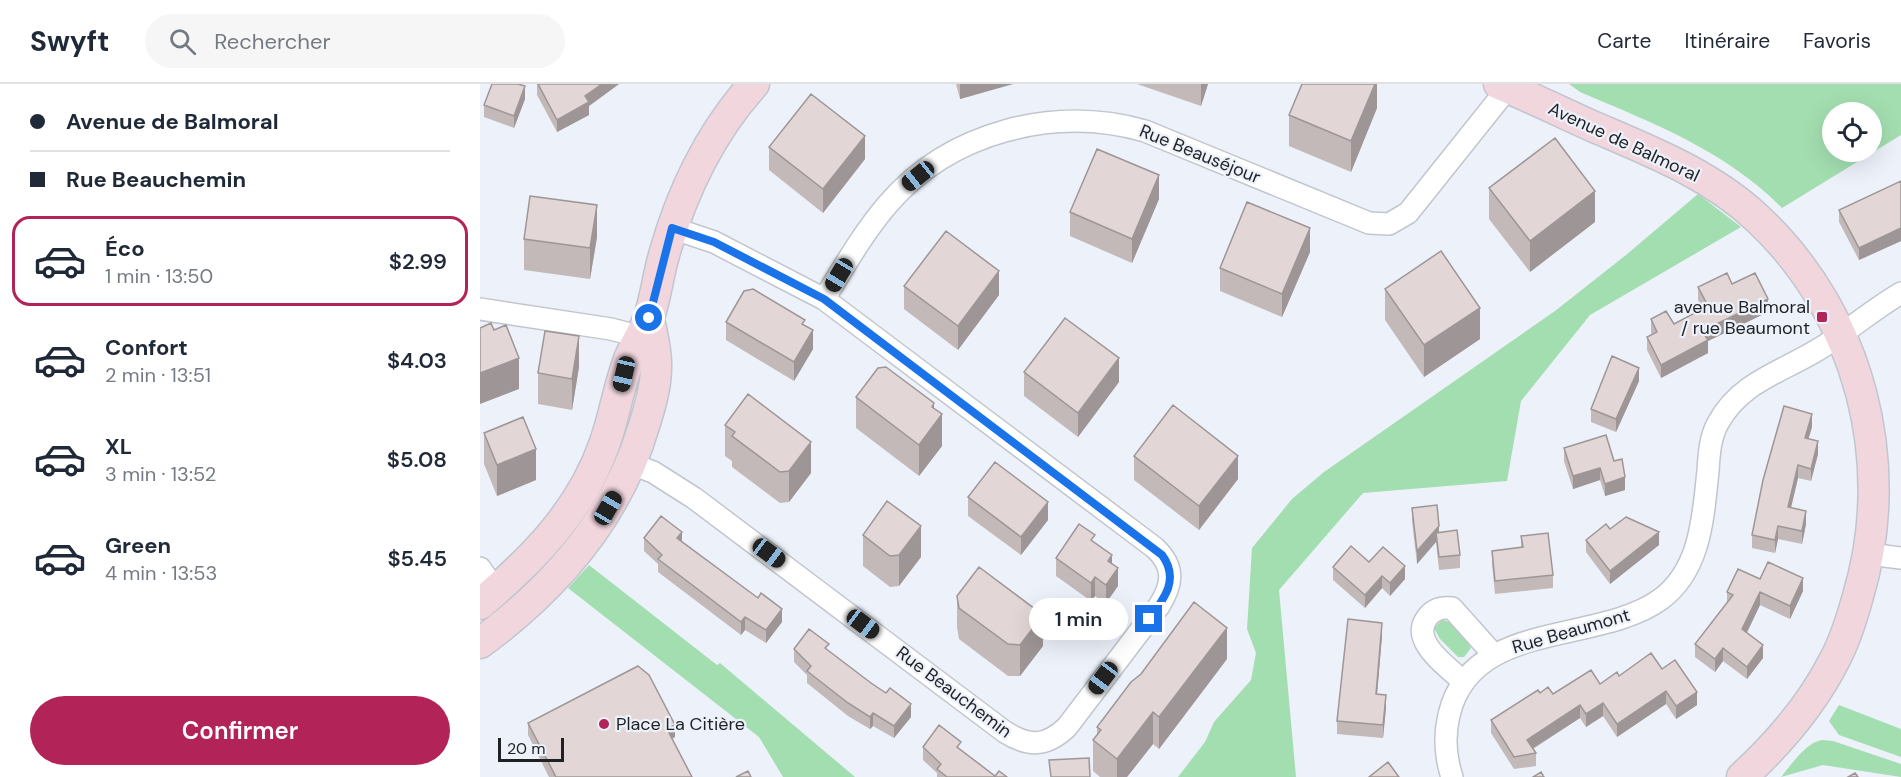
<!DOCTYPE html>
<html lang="fr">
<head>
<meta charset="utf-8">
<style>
  :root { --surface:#fff; --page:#f6f6f7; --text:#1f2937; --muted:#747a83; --line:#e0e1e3; --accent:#b22357 }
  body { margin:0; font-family:"DM Sans",sans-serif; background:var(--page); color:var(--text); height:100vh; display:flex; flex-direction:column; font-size:22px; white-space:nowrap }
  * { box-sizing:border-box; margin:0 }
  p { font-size:20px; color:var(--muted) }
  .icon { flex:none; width:33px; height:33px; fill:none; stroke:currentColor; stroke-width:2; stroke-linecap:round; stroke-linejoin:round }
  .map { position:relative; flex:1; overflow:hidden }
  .details { display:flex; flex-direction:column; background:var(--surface); width:480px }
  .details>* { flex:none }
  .banner { display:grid; align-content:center; height:132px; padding:0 30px; background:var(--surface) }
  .controls { position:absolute; left:1342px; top:18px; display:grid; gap:12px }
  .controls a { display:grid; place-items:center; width:60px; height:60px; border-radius:50%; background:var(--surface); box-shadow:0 6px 24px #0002; font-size:30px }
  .scale { position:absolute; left:18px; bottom:15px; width:66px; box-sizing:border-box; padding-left:6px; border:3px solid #1f2124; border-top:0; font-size:16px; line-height:21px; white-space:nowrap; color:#1f2124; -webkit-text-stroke:4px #ecf1fa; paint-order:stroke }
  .end { position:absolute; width:27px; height:27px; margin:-14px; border:8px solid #1a73e8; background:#fff; box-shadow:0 0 0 3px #fff }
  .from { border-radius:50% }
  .bubble { position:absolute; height:42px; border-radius:21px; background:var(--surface); box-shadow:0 6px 24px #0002; font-size:20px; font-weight:600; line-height:42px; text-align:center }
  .car { position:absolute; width:18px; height:36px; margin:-18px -9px; border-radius:8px; box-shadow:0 0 4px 2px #0007; background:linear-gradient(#222 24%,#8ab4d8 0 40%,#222 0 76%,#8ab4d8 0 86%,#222 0) }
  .banner b { display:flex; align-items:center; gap:21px; height:57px; font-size:22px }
  .banner b+b { border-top:2px solid var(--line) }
  .banner i { width:15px; height:15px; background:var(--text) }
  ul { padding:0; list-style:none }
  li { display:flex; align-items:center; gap:18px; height:90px; margin:0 12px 9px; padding:0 18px; border:3px solid transparent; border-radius:18px }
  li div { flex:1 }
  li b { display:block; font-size:22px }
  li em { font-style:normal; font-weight:600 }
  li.current { border-color:var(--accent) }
  li>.icon { width:54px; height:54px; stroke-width:1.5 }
  .action { display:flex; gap:12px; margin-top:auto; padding:12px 30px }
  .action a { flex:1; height:69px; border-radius:36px; background:var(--accent); color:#fff; font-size:24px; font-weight:600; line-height:69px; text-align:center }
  header { display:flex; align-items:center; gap:36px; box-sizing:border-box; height:84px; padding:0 30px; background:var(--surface); border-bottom:2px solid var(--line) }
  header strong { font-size:28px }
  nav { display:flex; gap:33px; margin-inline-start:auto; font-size:21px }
  .search { width:420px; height:54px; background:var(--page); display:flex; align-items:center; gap:15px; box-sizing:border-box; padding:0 21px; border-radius:33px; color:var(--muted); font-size:22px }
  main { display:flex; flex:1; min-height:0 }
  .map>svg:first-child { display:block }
</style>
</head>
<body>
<header>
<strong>Swyft</strong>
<div class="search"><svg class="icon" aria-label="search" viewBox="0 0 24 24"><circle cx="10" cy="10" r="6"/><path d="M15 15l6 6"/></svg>Rechercher</div>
<nav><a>Carte</a><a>Itinéraire</a><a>Favoris</a></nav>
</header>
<main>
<section class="details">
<div class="banner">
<b><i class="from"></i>Avenue de Balmoral</b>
<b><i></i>Rue Beauchemin</b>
</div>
<ul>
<li class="current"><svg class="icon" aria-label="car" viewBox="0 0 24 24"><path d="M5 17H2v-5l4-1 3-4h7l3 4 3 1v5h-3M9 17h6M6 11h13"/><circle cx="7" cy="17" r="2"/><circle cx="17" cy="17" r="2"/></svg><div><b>Éco</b><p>1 min · 13:50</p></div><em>$2.99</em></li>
<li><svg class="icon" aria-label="car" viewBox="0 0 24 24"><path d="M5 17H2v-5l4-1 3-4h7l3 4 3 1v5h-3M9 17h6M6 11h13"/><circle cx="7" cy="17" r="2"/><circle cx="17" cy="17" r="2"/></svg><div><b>Confort</b><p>2 min · 13:51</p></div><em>$4.03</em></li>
<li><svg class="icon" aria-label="car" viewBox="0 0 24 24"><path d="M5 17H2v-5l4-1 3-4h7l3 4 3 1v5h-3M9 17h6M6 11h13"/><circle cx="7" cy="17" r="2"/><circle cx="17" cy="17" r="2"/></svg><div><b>XL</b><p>3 min · 13:52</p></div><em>$5.08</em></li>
<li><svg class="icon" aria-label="car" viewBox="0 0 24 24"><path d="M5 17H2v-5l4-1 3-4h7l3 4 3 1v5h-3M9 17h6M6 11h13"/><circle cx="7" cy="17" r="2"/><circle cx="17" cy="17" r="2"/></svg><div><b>Green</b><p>4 min · 13:53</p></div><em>$5.45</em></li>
</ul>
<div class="action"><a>Confirmer</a></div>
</section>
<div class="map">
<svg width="1421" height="693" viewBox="0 0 1421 693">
  <rect width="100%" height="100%" fill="#ecf1fa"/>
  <path fill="#a3deb0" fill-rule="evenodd" d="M1089 0H1421V51L1302 124C1246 67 1173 39 1100 8ZM1353 28H1392V68H1353Z
    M1218 110 1261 143 1110 231 1041 317 1027 397 883 409 799 506 816 693H698L725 658 734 638 771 596 776 569 767 545 772 464 812 415 844 388 1075 227 1146 171Z
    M109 481 237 581 240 579 375 693H303L279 653 88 504Z
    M962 536C975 537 985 553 991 564L984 573H978L960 555 954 544Z
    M1359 621 1421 645V673L1359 651 1349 637Z
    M1342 656 1353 657 1421 680V693L1343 681 1301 693C1312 680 1325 659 1342 656Z"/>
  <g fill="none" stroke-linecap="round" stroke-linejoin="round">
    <defs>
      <path id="street" d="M344 215C364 183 383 149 408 120 470 48 574 21 665 47L889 139 909 140 928 129 1031 0
        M0 225 131 245 173 256
        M152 380 173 388 214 414 525 648C549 663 566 663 587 643L679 522C693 500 695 483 675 464L344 215 234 158 192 144
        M1389 470 1421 474
        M0 484 16 507
        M984 598C969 584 929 557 947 534 953 525 962 523 972 524L1014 571
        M972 693C965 672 964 652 969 631 991 535 1118 561 1181 515 1221 485 1223 433 1228 387 1229 371 1230 353 1238 339 1260 298 1302 288 1339 265 1367 248 1392 226 1421 209"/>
      <path id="secondary" d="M1019 0C1050 13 1081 28 1112 42 1170 67 1230 90 1277 134 1380 230 1418 379 1378 512 1372 534 1365 557 1354 577 1331 622 1299 659 1262 693
        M0 520C52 476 101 427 124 361 134 334 138 305 148 278 153 263 164 248 169 233 176 213 178 191 184 171 202 107 229 50 274 0
        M0 559C75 504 137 433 164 342 170 323 176 303 176 284 177 267 172 251 169 235"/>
    </defs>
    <use href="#street" stroke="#c1c6ce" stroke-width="24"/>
    <use href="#secondary" stroke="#c1c6ce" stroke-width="33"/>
    <use href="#street" stroke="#fff" stroke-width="21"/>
    <use href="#secondary" stroke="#f2d6de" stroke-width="30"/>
  </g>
  <path fill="#c2b9b8" d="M57 0H139L109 22V31L77 48 57 11Z
    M476 0H533L480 15Z
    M657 0H728L721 22Z
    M897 0V24L871 88 809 62V31Z
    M45 15 34 44 4 33V21Z
    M289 63 385 75 343 129 289 86Z
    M1421 97V157L1379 176 1359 138V126Z
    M1009 104 1115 138 1050 188 1009 135Z
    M679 115 652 179 590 152V128Z
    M117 153 110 195 44 186V155Z
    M830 168 802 233 740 207V184Z
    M1252 200 1288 228 1228 257V269L1181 294 1167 266V253L1172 251 1171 248V235L1194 240 1223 225 1218 216V203Z
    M424 202 519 211 478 266 424 225Z
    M905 205 1000 255 944 293 905 236Z
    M246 238 333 265 314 297 246 256Z
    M99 283 92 326 58 320V289Z
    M544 288 639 298 598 353 544 312Z
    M1159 297 1136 348 1111 338V325Z
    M376 313 454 325 462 362 439 392 376 344Z
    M245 341 331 389 309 418 300 419 252 383V377L245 372Z
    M1332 343 1328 355 1338 370 1331 397 1318 394 1311 424 1326 440 1322 460 1298 455 1295 469 1272 464V451Z
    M4 349 56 396 17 412 4 380Z
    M1084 364 1134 377 1145 406 1125 412 1120 396 1093 405 1084 377Z
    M654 372 758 395 719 446 654 396Z
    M488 413 568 436 541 471 488 432Z
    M932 424 959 448 980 471V484L959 486 956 458 937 480 932 437Z
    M1130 445 1179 461 1130 500 1106 468V456Z
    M383 451 441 473 419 502 410 503 383 482Z
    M1041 452 1073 491V504L1015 510 1012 480V467L1041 464Z
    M164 454 202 457 302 538 286 559 265 546 261 551 178 488V480L164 467Z
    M615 459 632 479 638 502 626 519 615 512 611 517 576 492V474Z
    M889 478 925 495 910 512 902 504 885 524 853 496V483Z
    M1280 495 1323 507 1310 535 1280 521 1267 549 1283 574 1267 595 1243 577 1235 588 1215 573V560L1247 519V508Z
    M477 512 563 562 540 592H528L479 555 477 543Z
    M902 552 897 610 906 624 903 654 857 650V637Z
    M314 565 349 567 431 633 414 654 393 642 390 645 368 632 327 599V591L314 578Z
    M747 575 679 665 673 660 647 693H620L613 687V656L617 651V643Z
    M1182 585 1217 621 1196 635 1186 620 1137 653 1123 632 1106 643 1100 634 1053 665 1056 669V682L1034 685 1011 649V636L1060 609 1073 610 1120 600 1139 592Z
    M48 639 195 653 192 655 212 693H69L48 651Z
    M443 663 481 666 515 692 527 693H457V689L443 676Z"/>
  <path fill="#9e9696" d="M122 0H139L109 22V31L77 48V36L105 12Z
    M480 0H533L480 15Z
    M721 0H728L721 22Z
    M895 0H897V24L871 88V57Z
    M45 2V15L34 44V32Z
    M385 52V75L343 129V105Z
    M679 91V115L652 179V155Z
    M1115 107V138L1050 188V157Z
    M117 121V153L110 195V164Z
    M830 144V168L802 233V210Z
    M1421 144V157L1379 176V164Z
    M519 187V211L478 266V242Z
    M1288 215V228L1228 257V269L1181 294V281L1222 247Z
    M1000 224V255L944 293V261Z
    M333 246V265L314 297V278Z
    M99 252V283L92 326V295Z
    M39 274V305L0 320V289Z
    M639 274V298L598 353V329Z
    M1159 284V297L1136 348V335Z
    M454 319V340L462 330V362L439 392V361L452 323Z
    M1332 330V343L1325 367V354Z
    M1338 357V370L1331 397V385Z
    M331 358V389L309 418V387Z
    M56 365V396L17 412V381Z
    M758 372V395L719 446V422Z
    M1318 381V394L1308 436V423Z
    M1120 384V396L1093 405V392Z
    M1145 393V406L1125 412V400Z
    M568 418V436L541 471V453Z
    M1326 427V440L1322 460V447Z
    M441 442V473L419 502V471Z
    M959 442V455L956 449V458L937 480V467Z
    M1298 442V455L1295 469V456Z
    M202 448V460L197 454Z
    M1179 448V461L1130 500V487Z
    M632 471V489L628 477Z
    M925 482V495L910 512V499Z
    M638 484V502L626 519V501Z
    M902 492V504L885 524V511Z
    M615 493V512L611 517V499Z
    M1323 494V507L1310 535V522Z
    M1280 508V521L1262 558V545Z
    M302 525V538L286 559V546Z
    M563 531V562L540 592V561Z
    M265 533V546L261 551V538Z
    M902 539V552L896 623V610Z
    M747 544V575L679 665V633Z
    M1283 561V574L1267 595V583Z
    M1243 564V577L1235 588V575Z
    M1186 607V620L1137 653V640Z
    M1217 608V621L1196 635V622Z
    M906 611V624L903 654V641Z
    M1123 619V632L1106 643V630Z
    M431 620V633L414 654V642Z
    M1100 621V634L1047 668V656Z
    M673 628V660L647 693H637V675Z
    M393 629V642L390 645V633Z
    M195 641V653L187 657V645Z"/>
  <path fill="#e2d7d6" stroke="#9e9696" stroke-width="1.5" d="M12 0H38L45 2 34 32 4 21Z
    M58 0H122L105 12 109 18 77 36Z
    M822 0H895L871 57 809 31Z
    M331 10 385 52 343 105 289 63Z
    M1075 54 1115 107 1050 157 1009 104Z
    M617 65 679 91 652 155 590 128Z
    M1421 97V144L1379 164 1359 126Z
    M50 112 117 121 110 164 44 155Z
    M767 118 830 144 802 210 740 184Z
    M466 147 519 187 478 242 424 202Z
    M961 167 1000 224 944 261 905 205Z
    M1247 189 1252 200 1275 189 1288 215 1222 247 1228 256 1181 281 1167 253 1177 248 1171 235 1186 227 1194 240 1228 222 1218 203Z
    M273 205 325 236 322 240 333 246 314 278 246 238 264 207Z
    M585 234 639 274 598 329 544 288Z
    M11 239 14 246 26 241 39 274 0 289V244Z
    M65 247 99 252 92 295 58 289Z
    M1132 272 1159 284 1136 335 1111 325Z
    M406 283 454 319 452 323 462 330 439 361 376 313 398 284Z
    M268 310 331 358 309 387 300 388 252 352 255 348 245 341Z
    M693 321 758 372 719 422 654 372Z
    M1304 322 1332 330 1325 354 1338 357 1331 385 1318 381 1308 423 1326 427 1322 447 1298 442 1295 456 1272 451 1283 396Z
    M43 333 56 365 17 381 4 349Z
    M1126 351 1134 377 1142 375 1145 393 1125 400 1120 384 1093 392 1084 364Z
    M515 378 568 418 541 453 488 413Z
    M407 417 441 442 419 471 410 472 383 451Z
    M957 421 959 442 937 467 932 424Z
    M181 432 202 448 197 454 278 514 281 509 302 525 286 546 265 533 261 538 178 475 182 471 164 454Z
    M1146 433 1179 448 1130 487 1106 456 1126 440 1130 445Z
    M599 440 615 451 611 456 632 471 628 477 638 484 626 501 615 493 611 499 576 474Z
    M977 446 980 471 959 473 956 449Z
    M1068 449 1073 491 1015 497 1012 467 1043 463 1041 452Z
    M871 462 889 478 903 463 925 482 910 499 902 492 885 511 853 483Z
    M1288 478 1323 494 1310 522 1280 508 1262 545 1283 561 1267 583 1243 564 1235 575 1215 560 1253 511 1247 508 1258 485 1280 495Z
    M499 483 563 531 540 561 528 560 479 524 477 512Z
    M714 518 747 544 679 633 673 628 637 675 613 656 621 646 617 643 651 598 661 590Z
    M868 535 902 539 896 610 906 611 903 641 857 637Z
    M329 545 349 560 345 564 391 599 406 609 410 604 431 620 414 642 393 629 390 633 368 619 327 587 331 582 314 565Z
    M1171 569 1182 585 1195 576 1217 608 1196 622 1186 607 1137 640 1123 619 1106 630 1100 621 1047 656 1056 669 1034 673 1011 636 1058 606 1060 609 1068 603 1073 610 1111 586 1120 600 1137 588 1139 592Z
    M158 582 169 591 195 641 187 645 212 693H76L48 639Z
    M459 641 481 658 477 663 515 692 519 687 527 693H467L457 685 461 680 443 663Z
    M609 674 610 693H571L569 676Z
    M908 678 919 693H889Z
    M268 687 271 693H256Z
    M1061 688 1064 693H1053Z
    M1375 689 1378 693H1368Z"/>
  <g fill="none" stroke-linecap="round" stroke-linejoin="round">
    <path stroke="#1a73e8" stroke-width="8" d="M169 234 192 144 234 158 344 215 682 471C700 495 684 515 669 535"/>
  </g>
  <g fill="#b22357" stroke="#ecf1fa" stroke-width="2">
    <rect x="1336" y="227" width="12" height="12" rx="3"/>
    <circle cx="124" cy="640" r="6"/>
  </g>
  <g text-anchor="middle" stroke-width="4.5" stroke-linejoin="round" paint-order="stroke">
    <g font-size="18" fill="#1f2124" stroke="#ecf1fa">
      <text transform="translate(1144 58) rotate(25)" y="6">Avenue de Balmoral</text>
      <text transform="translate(720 70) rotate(22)" y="6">Rue Beauséjour</text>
      <text transform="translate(1091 547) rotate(-16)" y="6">Rue Beaumont</text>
      <text transform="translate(474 608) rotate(37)" y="6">Rue Beauchemin</text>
    </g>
    <g font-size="18" fill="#1f2124" stroke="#ecf1fa" text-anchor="end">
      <text x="1330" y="229">avenue Balmoral<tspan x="1330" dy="21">/ rue Beaumont</tspan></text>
      <text x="136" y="646" text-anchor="start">Place La Citière</text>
    </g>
  </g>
</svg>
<div class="controls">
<a><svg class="icon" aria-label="locate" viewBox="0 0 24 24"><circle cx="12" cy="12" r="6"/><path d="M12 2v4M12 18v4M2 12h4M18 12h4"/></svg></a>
</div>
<div class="scale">20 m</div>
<i class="end from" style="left:169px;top:234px"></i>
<i class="end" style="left:669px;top:535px"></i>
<div class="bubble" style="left:549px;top:514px;width:99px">1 min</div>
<i class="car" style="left:438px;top:92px;rotate:231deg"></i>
<i class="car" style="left:359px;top:191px;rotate:211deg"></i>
<i class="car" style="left:144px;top:290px;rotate:193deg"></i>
<i class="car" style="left:128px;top:424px;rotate:30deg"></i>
<i class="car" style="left:289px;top:469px;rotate:127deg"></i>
<i class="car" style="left:383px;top:540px;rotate:127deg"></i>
<i class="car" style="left:623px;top:594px;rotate:217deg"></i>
</div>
</main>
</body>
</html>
